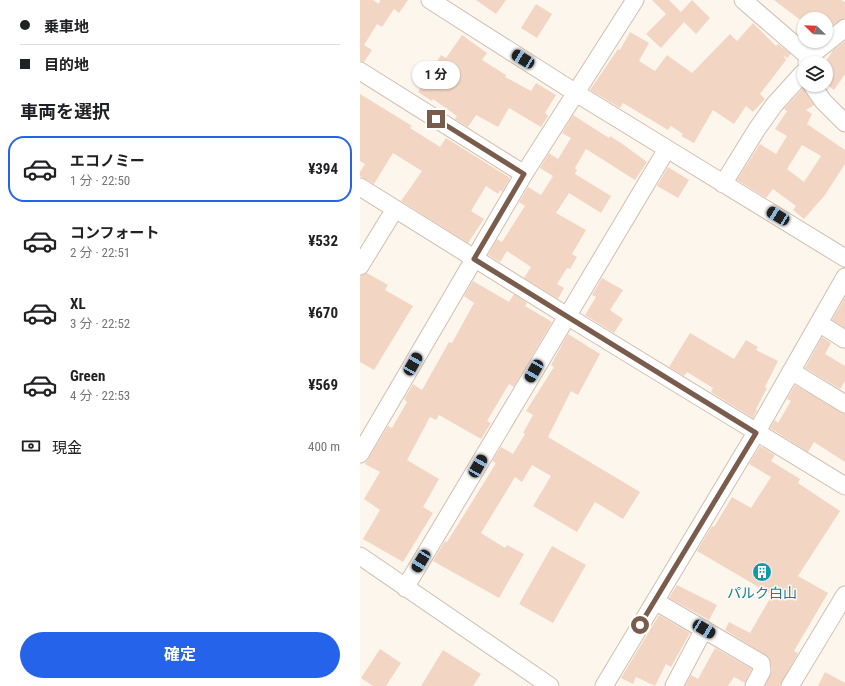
<!DOCTYPE html>
<html lang="ja">
<head>
<meta charset="utf-8">
<style>
  :root { --surface:#fff; --page:#f2f2f2; --text:#202124; --muted:#757577; --line:#e0e0e0; --accent:#2563eb }
  body { margin:0; font-family:"Roboto Condensed","Noto Sans JP",sans-serif; background:var(--page); color:var(--text); height:100vh; display:flex; flex-direction:column; font-size:15px; white-space:nowrap }
  * { box-sizing:border-box; margin:0 }
  p { font-size:13px; color:var(--muted) }
  .icon { flex:none; width:22px; height:22px; fill:none; stroke:currentColor; stroke-width:2; stroke-linecap:round; stroke-linejoin:round }
  .map { position:relative; flex:1; overflow:hidden }
  .drawer { display:flex; flex-direction:column; background:var(--surface); width:360px }
  .drawer>* { flex:none }
  .top-card { display:grid; align-content:center; height:88px; padding:0 20px; background:var(--surface) }
  .needle { width:26px; rotate:293deg }
  .fabs { position:absolute; left:437px; top:12px; display:grid; gap:8px }
  .fabs a { display:grid; place-items:center; width:36px; height:36px; border-radius:50%; background:var(--surface); box-shadow:0 1px 3px #0004; font-size:20px }
  .end { position:absolute; width:18px; height:18px; margin:-9px; border:5px solid #7a5c4d; background:#fff; box-shadow:0 0 0 2px #fff }
  .from { border-radius:50% }
  .bubble { position:absolute; height:28px; border-radius:14px; background:var(--surface); box-shadow:0 1px 3px #0004; font-size:13px; font-weight:700; line-height:28px; text-align:center }
  .car { position:absolute; width:12px; height:24px; margin:-12px -6px; border-radius:5px; box-shadow:0 0 3px 1px #0007; background:linear-gradient(#222 24%,#8ab4d8 0 40%,#222 0 76%,#8ab4d8 0 86%,#222 0) }
  .top-card b { display:flex; align-items:center; gap:14px; height:38px; font-size:15px }
  .top-card b+b { border-top:1px solid var(--line) }
  .top-card i { width:10px; height:10px; background:var(--text) }
  ul { padding:0; list-style:none }
  li { display:flex; align-items:center; gap:12px; height:66px; margin:0 8px 6px; padding:0 12px; border:2px solid transparent; border-radius:16px }
  li div { flex:1 }
  li b { display:block; font-size:15px }
  li em { font-style:normal; font-weight:700 }
  li.active { border-color:var(--accent) }
  li>.icon { width:36px; height:36px; stroke-width:1.5 }
  h2 { padding:0 20px; font-size:18px; line-height:48px }
  .pay { display:flex; align-items:center; gap:10px; height:44px; padding:0 20px; font-size:15px }
  .pay p { margin-inline-start:auto }
  .primary-button { display:flex; gap:8px; margin-top:auto; padding:8px 20px }
  .primary-button a { flex:1; height:46px; border-radius:24px; background:var(--accent); color:#fff; font-size:16px; font-weight:700; line-height:46px; text-align:center }
  main { display:flex; flex:1; min-height:0 }
  .map>svg:first-child { display:block }
</style>
</head>
<body>
<main>
<section class="drawer">
<div class="top-card">
<b><i class="from"></i>乗車地</b>
<b><i></i>目的地</b>
</div>
<h2>車両を選択</h2>
<ul>
<li class="active"><svg class="icon" aria-label="car" viewBox="0 0 24 24"><path d="M5 17H2v-5l4-1 3-4h7l3 4 3 1v5h-3M9 17h6M6 11h13"/><circle cx="7" cy="17" r="2"/><circle cx="17" cy="17" r="2"/></svg><div><b>エコノミー</b><p>1 分 · 22:50</p></div><em>¥394</em></li>
<li><svg class="icon" aria-label="car" viewBox="0 0 24 24"><path d="M5 17H2v-5l4-1 3-4h7l3 4 3 1v5h-3M9 17h6M6 11h13"/><circle cx="7" cy="17" r="2"/><circle cx="17" cy="17" r="2"/></svg><div><b>コンフォート</b><p>2 分 · 22:51</p></div><em>¥532</em></li>
<li><svg class="icon" aria-label="car" viewBox="0 0 24 24"><path d="M5 17H2v-5l4-1 3-4h7l3 4 3 1v5h-3M9 17h6M6 11h13"/><circle cx="7" cy="17" r="2"/><circle cx="17" cy="17" r="2"/></svg><div><b>XL</b><p>3 分 · 22:52</p></div><em>¥670</em></li>
<li><svg class="icon" aria-label="car" viewBox="0 0 24 24"><path d="M5 17H2v-5l4-1 3-4h7l3 4 3 1v5h-3M9 17h6M6 11h13"/><circle cx="7" cy="17" r="2"/><circle cx="17" cy="17" r="2"/></svg><div><b>Green</b><p>4 分 · 22:53</p></div><em>¥569</em></li>
</ul>
<div class="pay"><svg class="icon" aria-label="cash" viewBox="0 0 24 24"><path d="M3 7h18v10H3z"/><circle cx="12" cy="12" r="2"/></svg>現金<p>400 m</p></div>
<div class="primary-button"><a>確定</a></div>
</section>
<div class="map">
<svg width="485" height="686" viewBox="0 0 485 686">
  <rect width="100%" height="100%" fill="#fdf6ec"/>
  <path fill="#f3d5c3" fill-rule="evenodd" d="M0 0H13L19 4 20 0H48L39 13 34 9 22 27 17 24 4 45 12 50 4 62 0 61Z
    M116 0H146L136 14Z
    M292 0H309L321 12 332 0 350 18 336 34 324 22 301 48 286 34 306 14Z
    M414 0H481L485 2V18L472 25 466 22V19H439Z
    M176 4 192 14 177 38 161 28Z
    M393 23 416 46 418 44 431 54 427 58 423 55 426 60 400 94 405 99 393 112 386 106 374 124 353 110 334 143 321 136 323 134 311 126 308 130 263 103 260 108 230 90 258 49 260 50 270 32 289 43 279 61 295 71 307 55 332 73 370 34 377 41Z
    M102 35 127 53 122 60 146 75 145 77 171 91 176 83 196 95 185 113 188 116 181 127 149 108 138 127 116 115 108 127 95 119 97 116 73 99 72 101 58 92 81 55 86 58Z
    M485 41V74L474 90 466 84V61L473 50Z
    M443 88 454 105 446 110 452 114 447 124 485 150V164L465 195 444 219 433 210 436 206 413 189 406 198 377 180 400 144 416 154 427 136 415 129 427 111 424 109ZM442 145 461 156 444 182 427 169Z
    M0 94 52 126 50 128 80 147 86 138 150 178 142 192 140 190 138 194 126 186 111 211 124 219 108 243 41 201 62 171 33 153 14 184 0 176V172L5 164 0 161Z
    M213 115 249 138 250 136 261 143 287 162 275 180 226 149 215 168 217 170 215 174 251 196 241 213 209 193 196 213 226 230 212 254 217 257 210 269 207 268 197 284 204 288 198 299 164 278 171 267 147 251 140 262 128 255 137 239 142 242 165 206 159 202 168 187 181 195 193 176 180 168 189 153 198 159 211 138 202 133Z
    M308 167 329 180 318 198 297 186Z
    M7 273 28 285 25 290 53 306 14 370 0 362V276Z
    M242 278 263 290 250 310 263 319 254 333 225 315 236 297 232 295Z
    M113 281 149 302 154 294 167 303 165 306 192 322 154 387 149 384 127 421 131 423 121 439 79 415 76 420 70 417 47 460 79 479 63 507 73 513 43 562 3 539 20 510 4 499 20 472 5 464 28 426 32 428 47 402 44 399 53 384 62 390 89 342 92 343 114 303 104 296Z
    M485 297V328L472 320Z
    M330 333 374 359 386 340 398 347 396 350 418 361 405 387 407 388 396 409 397 410 393 418 351 392 353 388 327 372 324 376 309 367Z
    M208 334 240 354 218 395 211 391 188 437 280 492 263 519 235 502 217 532 173 506 191 476 172 465 162 482 155 477 121 533 145 548 147 545 164 554 139 598 73 561 85 541 87 542 122 486 136 463 132 461 141 447 153 454 165 434 163 433 173 415 166 411 194 367 191 365Z
    M462 337 471 343 465 354 485 366V381L480 389 445 368Z
    M435 385 485 414V462L454 442 448 452 410 428 415 420 418 423 431 401 427 399Z
    M400 446 415 455 411 461 440 479 438 483 480 511 438 576 468 593 434 651 438 653 420 686H405L412 670 409 657 365 630 369 622 390 633 412 595 337 551 352 526 354 527 372 497 391 508 411 477 389 464Z
    M192 546 226 565 193 623 159 604Z
    M317 585 357 605 349 620 309 598Z
    M299 615 330 633 311 667 306 664 295 686 276 677 273 684 261 678Z
    M355 648 392 669 385 683 374 677 368 686H325L331 675 338 679Z
    M20 649 41 663 26 686H13L1 678Z
    M83 650 121 674 113 686H61Z
    M465 672 485 683V686H458Z"/>
  <g fill="none" stroke-linecap="round" stroke-linejoin="round">
    <defs>
      <path id="minor" d="M70 0 216 93 485 258
        M383 0 449 57 447 63
        M449 57 485 28
        M0 71 164 174
        M452 85 463 101 485 123
        M363 184 397 129 414 105 443 73
        M0 187 207 316 485 486
        M0 266 35 209
        M459 323 484 339
        M431 371 485 404
        M0 454 164 174 275 0
        M0 556 190 686
        M45 588 307 149
        M295 601 401 663 402 671 394 686
        M244 686 396 433 485 277
        M314 686 344 629
        M430 686 485 595"/>
    </defs>
    <use href="#minor" stroke="#d1beb0" stroke-width="19"/>
    <use href="#minor" stroke="#fff" stroke-width="17"/>
  </g>
  <g fill="none" stroke-linecap="round" stroke-linejoin="round">
    <path stroke="#7a5c4d" stroke-width="5" d="M76 119 164 174 114 259 396 433 280 625"/>
  </g>
  <defs>
    <symbol id="building-disc" viewBox="-11 -11 22 22"><circle r="9.5" fill="#0f9aa8" stroke="#fffaf3"/><path d="M-4-6H4V6H1V3H-1V6H-4ZM-2.5-4.3h1.7v1.8h-1.7ZM.8-4.3h1.7v1.8H.8ZM-2.5-1h1.7V.8h-1.7ZM.8-1h1.7V.8H.8Z" fill="#fff"/></symbol>
  </defs>
  <g fill-rule="evenodd">
    <use href="#building-disc" x="391" y="561" width="22" height="22"/>
  </g>
  <g text-anchor="middle" stroke-width="3" stroke-linejoin="round" paint-order="stroke">
    <g font-size="14" fill="#0d838f" stroke="#fffaf3">
      <text x="402" y="598">パルク白山</text>
    </g>
  </g>
</svg>
<div class="fabs">
<a><svg class="needle" viewBox="-14 -14 28 28"><path d="M0-13l5 13h-10z" fill="#e53935"/><path d="M0 13l5-13h-10z" fill="#757577"/></svg></a>
<a><svg class="icon" aria-label="layers" viewBox="0 0 24 24"><path d="M12 4l9 5-9 5-9-5zM3 14l9 5 9-5"/></svg></a>
</div>
<i class="end from" style="left:280px;top:625px"></i>
<i class="end" style="left:76px;top:119px"></i>
<div class="bubble" style="left:52px;top:61px;width:48px">1 分</div>
<i class="car" style="left:163px;top:59px;rotate:302deg"></i>
<i class="car" style="left:418px;top:216px;rotate:301deg"></i>
<i class="car" style="left:53px;top:364px;rotate:30deg"></i>
<i class="car" style="left:174px;top:371px;rotate:210deg"></i>
<i class="car" style="left:118px;top:466px;rotate:30deg"></i>
<i class="car" style="left:61px;top:561px;rotate:211deg"></i>
<i class="car" style="left:344px;top:629px;rotate:121deg"></i>
</div>
</main>
</body>
</html>
